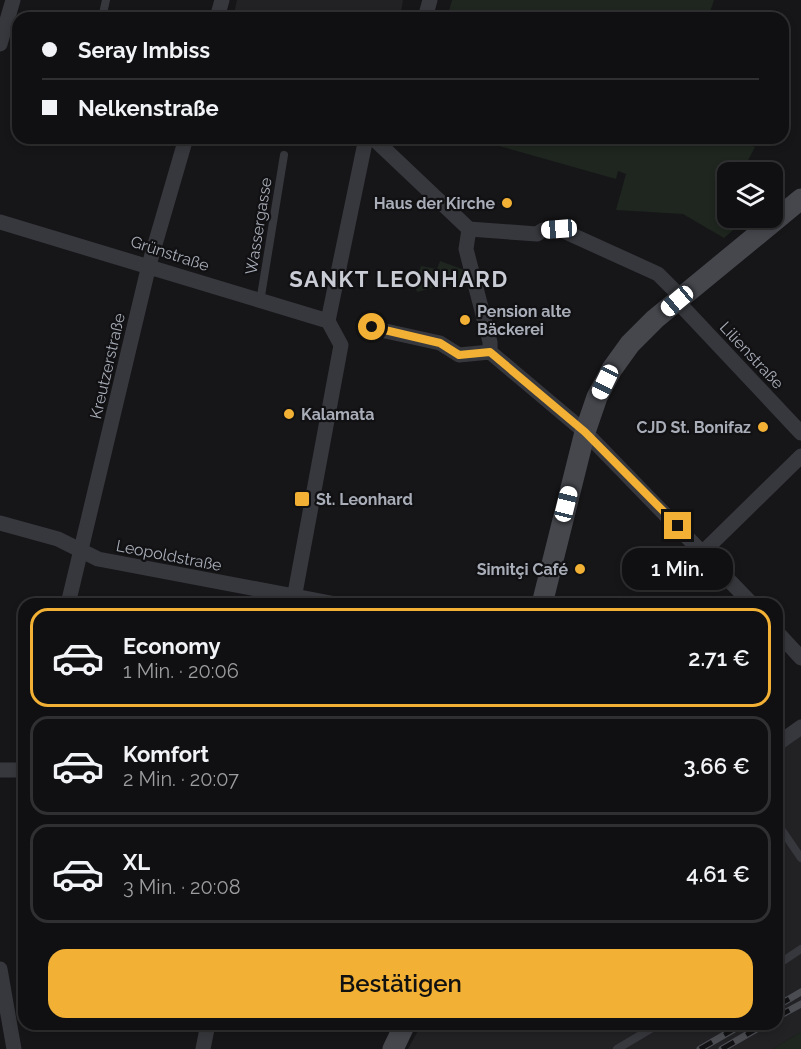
<!DOCTYPE html>
<html lang="de">
<head>
<meta charset="utf-8">
<style>
  :root { --surface:#101012; --page:#19191b; --text:#f1f3f6; --muted:#9c9d9f; --line:#303032; --accent:#f2b134 }
  body { margin:0; font-family:Raleway,sans-serif; background:var(--page); color:var(--text); height:100vh; display:flex; flex-direction:column; font-size:22px; white-space:nowrap }
  * { box-sizing:border-box; margin:0 }
  p { font-size:20px; color:var(--muted) }
  .icon { flex:none; width:33px; height:33px; fill:none; stroke:currentColor; stroke-width:2; stroke-linecap:round; stroke-linejoin:round }
  .map { position:relative; flex:1; overflow:hidden }
  .side { position:absolute; left:18px; top:598px; width:765px; height:432px; display:flex; flex-direction:column; background:var(--surface); border-radius:18px; box-shadow:0 3px 9px #0003,0 0 0 2px var(--line) }
  .side>* { flex:none }
  .top-card { position:absolute; left:12px; top:12px; width:777px; height:132px; border-radius:18px; box-shadow:0 3px 9px #0003,0 0 0 2px var(--line); display:grid; align-content:center; height:132px; padding:0 30px; background:var(--surface) }
  .fabs { position:absolute; left:717px; top:162px; display:grid; gap:12px }
  .fabs a { display:grid; place-items:center; width:66px; height:66px; border-radius:12px; background:var(--surface); box-shadow:0 3px 9px #0003,0 0 0 2px var(--line); font-size:30px }
  .end { position:absolute; width:27px; height:27px; margin:-14px; border:8px solid #f2b134; background:#111; box-shadow:0 0 0 3px #111 }
  .from { border-radius:50% }
  .bubble { position:absolute; height:42px; border-radius:18px; background:var(--surface); box-shadow:0 3px 9px #0003,0 0 0 2px var(--line); font-size:20px; font-weight:600; line-height:42px; text-align:center }
  .car { position:absolute; width:18px; height:36px; margin:-18px -9px; border-radius:8px; box-shadow:0 0 4px 2px #0007; background:linear-gradient(#fff 24%,#345 0 40%,#fff 0 76%,#345 0 86%,#fff 0) }
  .top-card b { display:flex; align-items:center; gap:21px; height:57px; font-size:22px }
  .top-card b+b { border-top:2px solid var(--line) }
  .top-card i { width:15px; height:15px; background:var(--text) }
  ul { padding:10px 0 0; list-style:none }
  li { display:flex; align-items:center; gap:18px; height:99px; margin:0 12px 9px; padding:0 18px; border:3px solid var(--line); border-radius:18px }
  li div { flex:1 }
  li b { display:block; font-size:22px }
  li em { font-style:normal; font-weight:600 }
  li.active { border-color:var(--accent) }
  li>.icon { width:54px; height:54px; stroke-width:1.5 }
  .primary-button { display:flex; gap:12px; margin-top:auto; padding:12px 30px }
  .primary-button a { flex:1; height:69px; border-radius:18px; background:var(--accent); color:#111; font-size:24px; font-weight:600; line-height:69px; text-align:center }
  .map>svg:first-child { display:block }
</style>
</head>
<body>
<div class="map">
<svg width="801" height="1049" viewBox="0 0 801 1049">
  <rect width="100%" height="100%" fill="#161618"/>
  <path fill="#222225" d="M237 0H403L400 18H233Z
    M801 732V1032L773 1049H408L421 1025 777 1024V750Z"/>
  <path fill="#1e261f" d="M452 0H714L709 15 715 18H447Z
    M471 138H734L755 147 745 166 760 172H728V218H747L724 238 683 214 616 210 626 174 618 171 616 179Z
    M440 261 470 272 460 281 417 292 415 286 421 266 437 269Z
    M801 1032V1049H773Z"/>
  <g fill="none" stroke-linecap="round" stroke-linejoin="round">
    <path stroke="#37383d" stroke-width="8" d="M102 18 106 0
      M260 302 284 155
      M777 823 801 858
      M777 965 801 949
      M617 1049 659 1024"/>
    <path stroke="#37383d" stroke-width="15" d="M217 18 222 0
      M425 18 430 0
      M0 44 13 0
      M373 138 469 229
      M0 222 328 321
      M469 229 537 234 543 230 559 229 658 274 681 297
      M469 229 466 249 490 342V352
      M677 301 801 433
      M372 328 440 343 459 355 490 352 585 432 752 604
      M0 523 58 539 98 559 336 604
      M703 552 801 456
      M68 604 149 265 186 138
      M293 604 341 345 328 321 366 138
      M777 632 801 658
      M777 744 801 727
      M0 770H24
      M0 969 14 1049
      M203 1049 208 1024"/>
    <path stroke="#45474d" stroke-width="21" d="M542 604 585 432 597 397 612 369 630 344 655 319 801 199
      M393 1049 405 1024"/>
    <defs>
      <path id="rail" d="M777 1006 801 992
        M777 1017 801 1004
        M700 1049 743 1024
        M722 1049 765 1024"/>
    </defs>
    <use href="#rail" stroke="#4a4c52" stroke-width="7"/>
    <use href="#rail" stroke="#111113" stroke-width="4.5" stroke-dasharray="14" stroke-linecap="butt"/>
  </g>
  <g fill="none" stroke-linecap="round" stroke-linejoin="round">
    <path stroke="#f2b134" stroke-width="8" d="M372 327 440 343 459 355 490 352 585 432 678 526"/>
  </g>
  <g fill="#f2b134" stroke="#111113" stroke-width="2">
    <circle cx="507" cy="203" r="6"/>
    <circle cx="465" cy="320" r="6"/>
    <circle cx="289" cy="414" r="6"/>
    <circle cx="763" cy="427" r="6"/>
    <rect x="294" y="491" width="16" height="16" rx="3"/>
    <circle cx="580" cy="569" r="6"/>
  </g>
  <g text-anchor="middle" stroke-width="4.5" stroke-linejoin="round" paint-order="stroke">
    <g font-size="16" font-weight="bold" fill="#a8adb8" stroke="#111113" text-anchor="end">
      <text x="495" y="209">Haus der Kirche</text>
      <text x="477" y="317" text-anchor="start">Pension alte<tspan x="477" dy="18">Bäckerei</tspan></text>
      <text x="301" y="420" text-anchor="start">Kalamata</text>
      <text x="751" y="433">CJD St. Bonifaz</text>
      <text x="316" y="505" text-anchor="start">St. Leonhard</text>
      <text x="568" y="575">Simitçi Café</text>
    </g>
    <g font-size="16" fill="#a8adb8" stroke="#111113">
      <text transform="translate(258 226) rotate(-81)" y="6">Wassergasse</text>
      <text transform="translate(170 253) rotate(18)" y="6">Grünstraße</text>
      <text transform="translate(752 355) rotate(47)" y="6">Lilienstraße</text>
      <text transform="translate(107 366) rotate(-77)" y="6">Kreutzerstraße</text>
      <text transform="translate(169 555) rotate(11)" y="6">Leopoldstraße</text>
    </g>
    <g font-size="22" font-weight="bold" letter-spacing="1.5" fill="#c9ccd4" stroke="#111113">
      <text x="399" y="287">SANKT LEONHARD</text>
    </g>
  </g>
</svg>
<div class="fabs">
<a><svg class="icon" aria-label="layers" viewBox="0 0 24 24"><path d="M12 4l9 5-9 5-9-5zM3 14l9 5 9-5"/></svg></a>
</div>
<i class="end from" style="left:372px;top:327px"></i>
<i class="end" style="left:678px;top:526px"></i>
<div class="bubble" style="left:622px;top:548px;width:111px">1 Min.</div>
<i class="car" style="left:559px;top:229px;rotate:266deg"></i>
<i class="car" style="left:677px;top:301px;rotate:230deg"></i>
<i class="car" style="left:605px;top:382px;rotate:206deg"></i>
<i class="car" style="left:566px;top:504px;rotate:14deg"></i>
<div class="top-card">
<b><i class="from"></i>Seray Imbiss</b>
<b><i></i>Nelkenstraße</b>
</div>
<section class="side">
<ul>
<li class="active"><svg class="icon" aria-label="car" viewBox="0 0 24 24"><path d="M5 17H2v-5l4-1 3-4h7l3 4 3 1v5h-3M9 17h6M6 11h13"/><circle cx="7" cy="17" r="2"/><circle cx="17" cy="17" r="2"/></svg><div><b>Economy</b><p>1 Min. · 20:06</p></div><em>2.71 €</em></li>
<li><svg class="icon" aria-label="car" viewBox="0 0 24 24"><path d="M5 17H2v-5l4-1 3-4h7l3 4 3 1v5h-3M9 17h6M6 11h13"/><circle cx="7" cy="17" r="2"/><circle cx="17" cy="17" r="2"/></svg><div><b>Komfort</b><p>2 Min. · 20:07</p></div><em>3.66 €</em></li>
<li><svg class="icon" aria-label="car" viewBox="0 0 24 24"><path d="M5 17H2v-5l4-1 3-4h7l3 4 3 1v5h-3M9 17h6M6 11h13"/><circle cx="7" cy="17" r="2"/><circle cx="17" cy="17" r="2"/></svg><div><b>XL</b><p>3 Min. · 20:08</p></div><em>4.61 €</em></li>
</ul>
<div class="primary-button"><a>Bestätigen</a></div>
</section>
</div>
</body>
</html>
